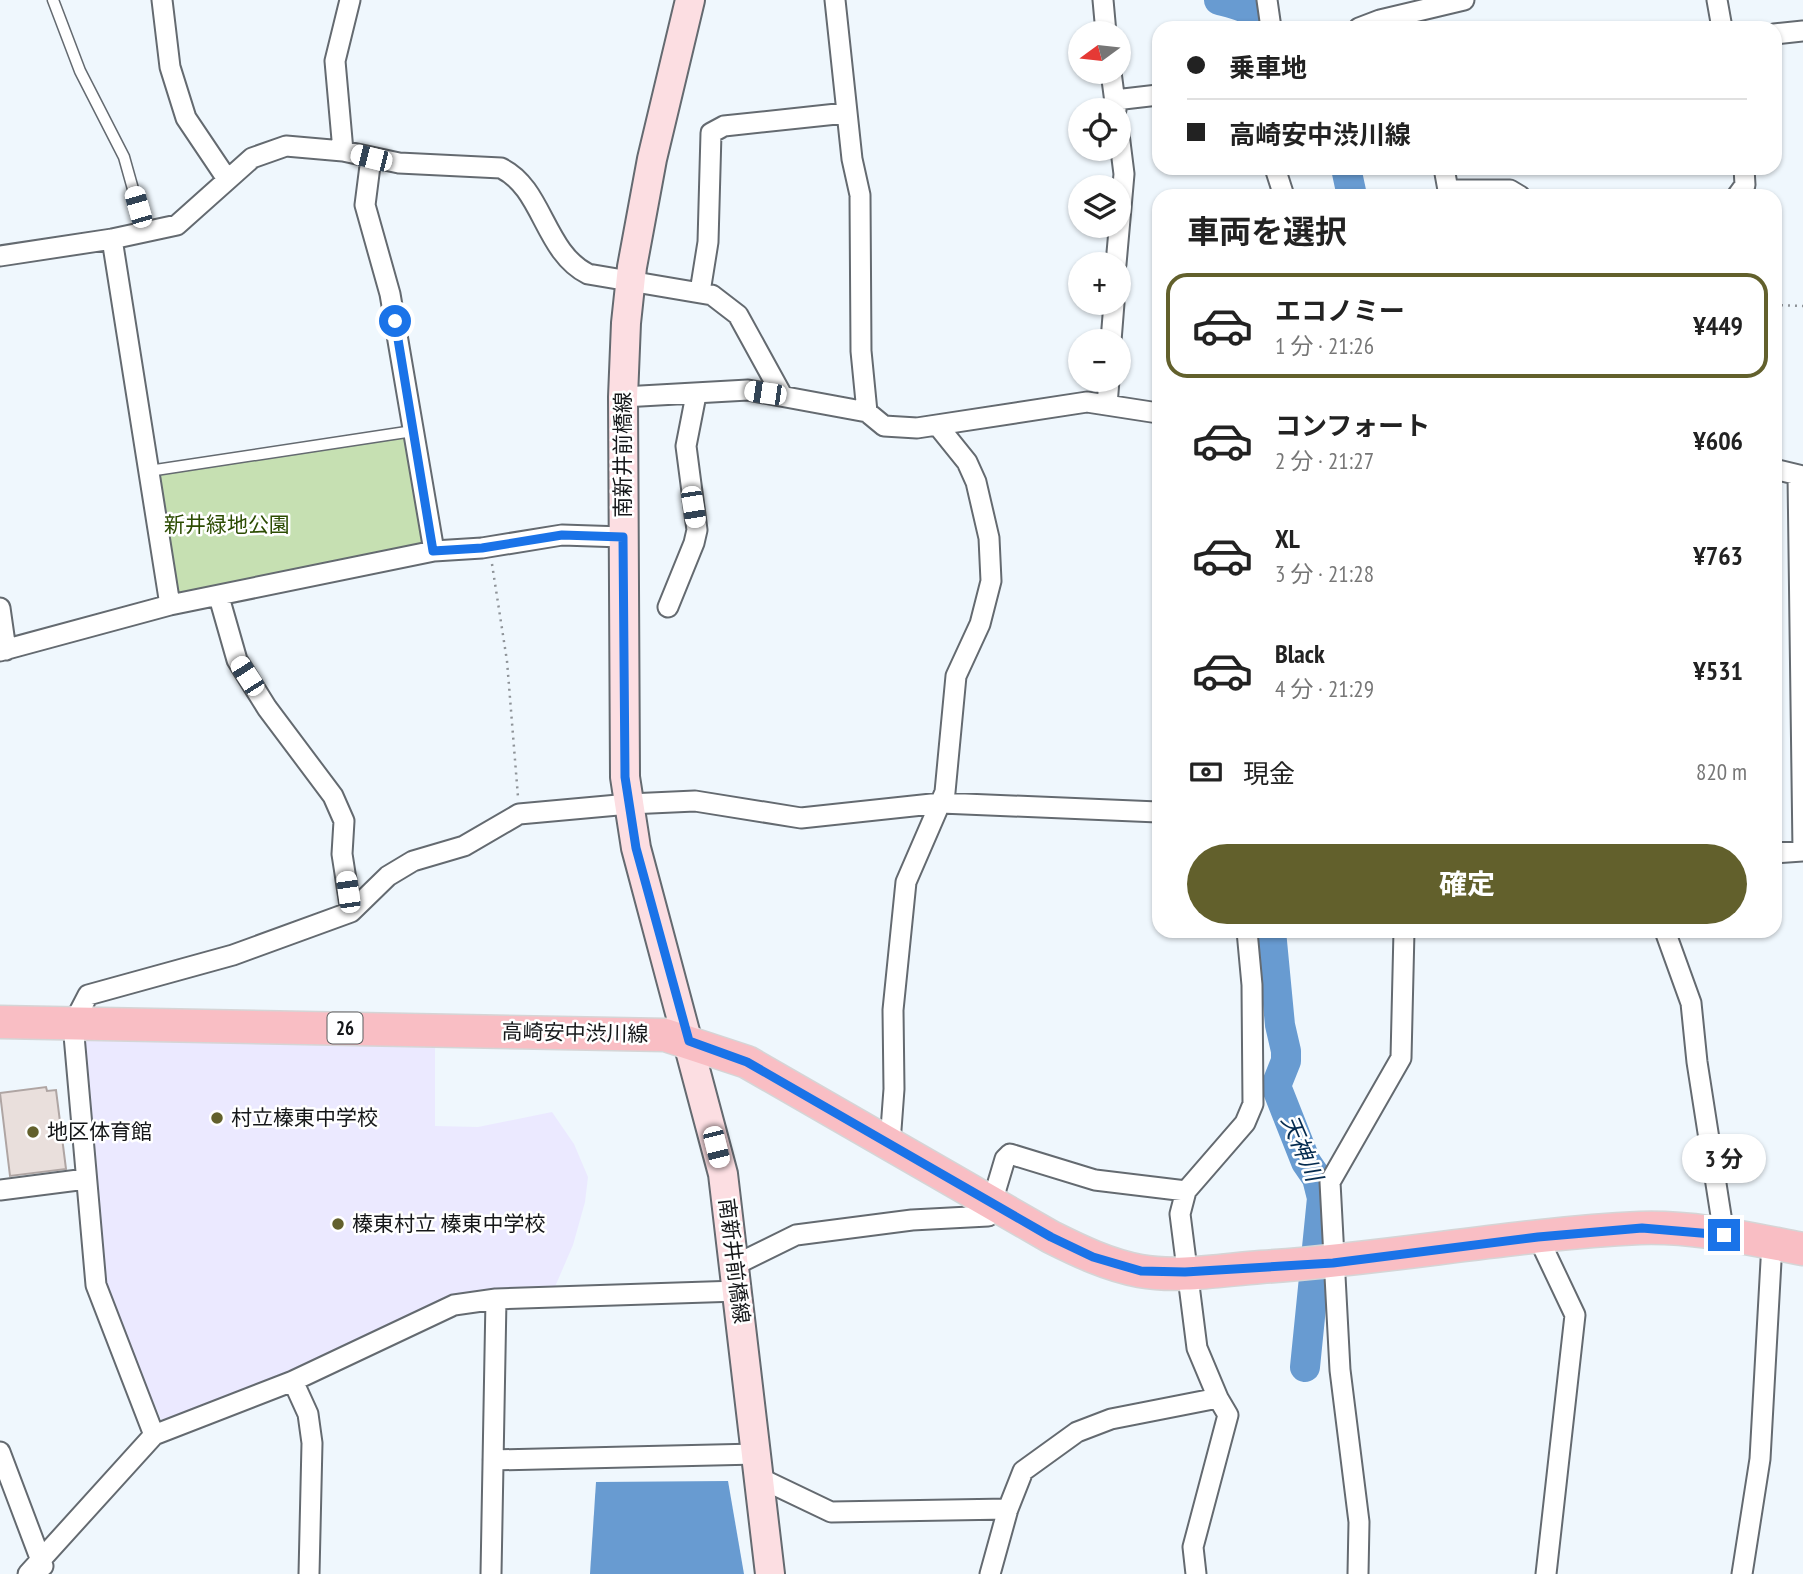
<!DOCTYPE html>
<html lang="ja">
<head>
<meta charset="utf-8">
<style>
  :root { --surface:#fff; --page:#f6f6f6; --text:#222; --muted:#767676; --line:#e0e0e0; --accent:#62602c }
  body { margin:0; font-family:"PT Sans Narrow","Noto Sans JP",sans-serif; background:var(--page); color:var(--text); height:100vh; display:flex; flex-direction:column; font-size:26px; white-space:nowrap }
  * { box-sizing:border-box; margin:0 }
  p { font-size:23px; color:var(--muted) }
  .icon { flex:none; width:38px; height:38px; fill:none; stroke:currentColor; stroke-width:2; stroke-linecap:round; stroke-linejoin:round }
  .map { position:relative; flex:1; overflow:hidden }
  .drawer { position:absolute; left:1152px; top:189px; width:630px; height:749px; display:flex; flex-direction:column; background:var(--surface); border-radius:21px; box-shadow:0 2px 5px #0004 }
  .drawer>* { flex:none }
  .guide { position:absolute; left:1152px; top:21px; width:630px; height:154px; border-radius:21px; box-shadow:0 2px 5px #0004; display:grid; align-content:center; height:154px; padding:0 35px; background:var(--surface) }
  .needle { width:46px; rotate:255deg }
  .buttons { position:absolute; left:1068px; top:21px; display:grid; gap:14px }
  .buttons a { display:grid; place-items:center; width:63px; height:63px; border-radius:50%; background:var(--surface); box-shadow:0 2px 5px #0004; font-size:35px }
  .end { position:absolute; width:32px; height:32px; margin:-16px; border:9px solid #1a73e8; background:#fff; box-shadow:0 0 0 4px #fff }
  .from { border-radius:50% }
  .bubble { position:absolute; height:49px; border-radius:24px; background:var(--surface); box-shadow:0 2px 5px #0004; font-size:23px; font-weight:700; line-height:49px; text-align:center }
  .car { position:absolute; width:21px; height:42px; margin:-21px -10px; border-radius:9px; box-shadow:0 0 5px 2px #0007; background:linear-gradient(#fff 24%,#345 0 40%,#fff 0 76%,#345 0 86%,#fff 0) }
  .guide b { display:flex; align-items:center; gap:24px; height:66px; font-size:26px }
  .guide b+b { border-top:2px solid var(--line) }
  .guide i { width:18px; height:18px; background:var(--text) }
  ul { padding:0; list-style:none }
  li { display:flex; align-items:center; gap:21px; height:105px; margin:0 14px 10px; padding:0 21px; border:4px solid transparent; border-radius:21px }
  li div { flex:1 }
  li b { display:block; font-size:26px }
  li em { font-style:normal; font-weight:700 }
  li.on { border-color:var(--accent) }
  li>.icon { width:63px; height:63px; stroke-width:1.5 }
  h2 { padding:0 35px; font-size:32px; line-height:84px }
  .pay { display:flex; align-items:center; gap:18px; height:77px; padding:0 35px; font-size:26px }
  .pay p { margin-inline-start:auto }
  .button { display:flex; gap:14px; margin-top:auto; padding:14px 35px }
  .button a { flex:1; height:80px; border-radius:42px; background:var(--accent); color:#fff; font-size:28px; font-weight:700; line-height:80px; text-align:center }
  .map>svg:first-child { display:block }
</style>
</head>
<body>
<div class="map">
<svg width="1803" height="1574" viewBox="0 0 1803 1574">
  <rect width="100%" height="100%" fill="#eff7fd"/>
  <path fill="#ebe9ff" d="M82 1037 435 1042V1126L478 1127 552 1112 574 1144 588 1177 585 1202 573 1245 554 1289H487L440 1304 244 1393 164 1426 103 1284 90 1174 97 1165Z"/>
  <path fill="#c6e0b2" d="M407 436 425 549 176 594 159 475Z"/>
  <path fill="#689bd1" d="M728 1481 744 1574H590L596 1482Z"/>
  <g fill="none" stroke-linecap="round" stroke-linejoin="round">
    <path stroke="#689bd1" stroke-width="30" d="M1219 0C1235 4 1258 8 1261 28
      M1346 168 1352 196
      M1271 931 1280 1025 1286 1051V1061L1276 1086 1306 1162 1317 1178 1322 1198 1305 1367"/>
  </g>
  <path fill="#e9dfdc" stroke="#afa5a3" stroke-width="2" d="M46 1087 47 1091 56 1090 66 1169 10 1176 0 1093Z"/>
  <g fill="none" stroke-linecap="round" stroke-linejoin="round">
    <defs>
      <path id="lane" d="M53 0 80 71 124 157 145 232
        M149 471 413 431"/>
      <path id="street" d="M162 0 170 67 186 118 227 179
        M835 0 852 159 860 195 861 351 867 412
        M1103 0 1106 33
        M1267 0 1271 28
        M1717 0 1722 28
        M1359 28 1380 20 1464 0
        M1774 34 1803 31
        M1111 72 1116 110
        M1115 100 1158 95
        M343 151 335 61 350 0
        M371 158 365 205 390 294 434 551
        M1275 168 1284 196
        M1444 168 1448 190H1510L1520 196
        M1737 196 1745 185 1744 168
        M112 239 170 605
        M0 256 112 239 177 225 252 158 286 146 343 151 399 163 501 168C543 188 544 252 588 274L712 295 738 315 782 395
        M1116 264 1124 174 1118 126
        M700 292 708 242 711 133 724 126 846 113
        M1111 341 1114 303
        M623 397 748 390 867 412 884 426 917 428 1087 402 1158 413
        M1107 405 1109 380
        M1774 469 1803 476
        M1798 475 1803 851
        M219 597 237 660 267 708 333 796 344 821 342 854 351 912
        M668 607 694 543 697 530 686 446 696 395
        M0 608 6 650
        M0 651 170 605 434 551 482 548 562 535 623 537
        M1774 853 1803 851
        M1665 931 1691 1003 1697 1062 1724 1235
        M890 1143 894 1089 893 1010 906 882 945 792 956 676 980 624 991 581 989 538 976 482 967 462 938 426
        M0 1190 86 1179
        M1538 1237 1575 1315 1546 1574
        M735 1265 796 1235 912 1220 988 1216 1005 1159 1010 1154 1095 1180 1186 1191
        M293 1381 308 1414 312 1443 309 1574
        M154 1435 96 1285 73 1024 88 995 233 955 351 912 388 876 413 861 464 846 519 814 629 804 695 801 801 818 941 803 1158 812
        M0 1452 43 1566
        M493 1460 757 1454
        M760 1478 831 1512 1008 1509
        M28 1574 154 1435 293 1381 454 1305 496 1299 738 1291
        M491 1574 496 1299
        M990 1574 1008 1509 1023 1471 1077 1432 1111 1419 1218 1398
        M1196 1574 1193 1547 1228 1415 1218 1398 1197 1348 1180 1214 1186 1191 1245 1123 1253 1104 1252 985 1247 931
        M1358 1574 1359 1522 1340 1370 1330 1182 1401 1058 1404 931
        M1742 1574 1760 1459 1772 1243"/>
      <path id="secondary" d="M690 0 652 159 632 267 626 323 623 397 625 777 636 848 723 1174 770 1574"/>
      <path id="primary" d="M0 1022 665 1035 747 1062 1051 1237C1079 1251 1108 1265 1140 1271 1178 1278 1222 1270 1261 1267 1388 1259 1513 1234 1640 1228 1695 1226 1750 1239 1803 1249"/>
    </defs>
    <use href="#lane" stroke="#646a70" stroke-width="13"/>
    <use href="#street" stroke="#646a70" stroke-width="23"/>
    <use href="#secondary" stroke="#646a70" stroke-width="32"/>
    <use href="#primary" stroke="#d5d5d6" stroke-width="35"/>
    <path stroke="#8e9398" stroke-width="2.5" stroke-dasharray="2 5" stroke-linecap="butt" d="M1774 305 1803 306
      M492 564 507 661 518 797"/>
    <use href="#lane" stroke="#fff" stroke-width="10"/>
    <use href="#street" stroke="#fff" stroke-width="19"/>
    <use href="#secondary" stroke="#fcdee2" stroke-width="28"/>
    <use href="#primary" stroke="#f9bec4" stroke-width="32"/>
  </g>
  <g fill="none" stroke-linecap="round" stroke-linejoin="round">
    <path stroke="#1a73e8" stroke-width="9" d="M395 321 433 551 482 548 562 535 623 537 625 777 636 848 689 1041 747 1062 1051 1237 1093 1257 1141 1271 1185 1272 1333 1263 1538 1237 1642 1228 1724 1235"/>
  </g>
  <g fill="#62602c" stroke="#fff" stroke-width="2.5">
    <circle cx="217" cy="1118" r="7"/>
    <circle cx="33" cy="1132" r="7"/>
    <circle cx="338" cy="1224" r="7"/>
  </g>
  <g text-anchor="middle" stroke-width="5" stroke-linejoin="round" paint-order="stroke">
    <rect fill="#fff" stroke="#5b5d5e" stroke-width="2" x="327.5" y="1012.5" width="35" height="31" rx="5"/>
    <g font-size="19" font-weight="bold" fill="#151719">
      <text x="345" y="1035">26</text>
    </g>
    <g font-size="21" fill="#151719" stroke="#fff">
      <text transform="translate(623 455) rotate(-90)" y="7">南新井前橋線</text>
      <text transform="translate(575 1033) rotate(1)" y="7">高崎安中渋川線</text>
      <text transform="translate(734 1261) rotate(83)" y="7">南新井前橋線</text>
    </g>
    <g font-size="21" fill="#2c4c02" stroke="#fff">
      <text x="227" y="532">新井緑地公園</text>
    </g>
    <g font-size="21" fill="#151719" stroke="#fff" text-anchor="start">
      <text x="231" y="1125">村立榛東中学校</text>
      <text x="47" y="1139">地区体育館</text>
      <text x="352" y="1231">榛東村立 榛東中学校</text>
    </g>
    <g font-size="23" font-style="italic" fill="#052b4f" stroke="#fff">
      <text transform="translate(1302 1148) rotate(67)" y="8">天神川</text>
    </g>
  </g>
</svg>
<div class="buttons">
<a><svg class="needle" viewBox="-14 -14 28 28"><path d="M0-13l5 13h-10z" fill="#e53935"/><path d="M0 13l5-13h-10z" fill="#767676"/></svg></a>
<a><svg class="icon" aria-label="locate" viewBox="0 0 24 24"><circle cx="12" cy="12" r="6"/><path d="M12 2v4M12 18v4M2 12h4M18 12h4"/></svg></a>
<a><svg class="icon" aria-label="layers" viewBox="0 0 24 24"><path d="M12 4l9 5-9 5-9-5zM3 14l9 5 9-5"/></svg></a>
<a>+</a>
<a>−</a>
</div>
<i class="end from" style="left:395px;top:321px"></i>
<i class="end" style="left:1724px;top:1235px"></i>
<div class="bubble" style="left:1682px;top:1134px;width:84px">3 分</div>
<i class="car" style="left:371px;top:158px;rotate:284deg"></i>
<i class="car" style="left:138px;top:207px;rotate:344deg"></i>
<i class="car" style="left:765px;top:393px;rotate:278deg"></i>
<i class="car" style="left:693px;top:507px;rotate:171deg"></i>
<i class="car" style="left:247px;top:676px;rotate:327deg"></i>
<i class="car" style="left:348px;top:892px;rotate:352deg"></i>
<i class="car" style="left:716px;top:1147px;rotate:166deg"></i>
<div class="guide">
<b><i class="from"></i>乗車地</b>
<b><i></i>高崎安中渋川線</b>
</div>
<section class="drawer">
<h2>車両を選択</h2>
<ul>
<li class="on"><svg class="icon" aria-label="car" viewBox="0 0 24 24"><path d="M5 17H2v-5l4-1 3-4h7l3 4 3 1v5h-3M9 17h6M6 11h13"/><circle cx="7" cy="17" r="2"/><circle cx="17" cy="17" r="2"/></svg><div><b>エコノミー</b><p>1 分 · 21:26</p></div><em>¥449</em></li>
<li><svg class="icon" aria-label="car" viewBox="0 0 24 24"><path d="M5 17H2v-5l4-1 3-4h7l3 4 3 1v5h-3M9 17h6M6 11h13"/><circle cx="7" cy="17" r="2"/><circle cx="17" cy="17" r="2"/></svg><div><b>コンフォート</b><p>2 分 · 21:27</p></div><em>¥606</em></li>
<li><svg class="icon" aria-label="car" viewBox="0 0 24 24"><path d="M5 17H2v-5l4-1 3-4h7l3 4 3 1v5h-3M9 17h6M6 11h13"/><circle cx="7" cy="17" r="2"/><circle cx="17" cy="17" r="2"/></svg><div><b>XL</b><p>3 分 · 21:28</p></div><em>¥763</em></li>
<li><svg class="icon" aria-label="car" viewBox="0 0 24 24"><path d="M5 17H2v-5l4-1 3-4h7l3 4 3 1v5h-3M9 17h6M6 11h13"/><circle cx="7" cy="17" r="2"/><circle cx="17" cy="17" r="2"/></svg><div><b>Black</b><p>4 分 · 21:29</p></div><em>¥531</em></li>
</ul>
<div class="pay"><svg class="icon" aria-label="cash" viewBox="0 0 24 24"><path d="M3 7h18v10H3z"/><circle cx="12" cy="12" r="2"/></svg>現金<p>820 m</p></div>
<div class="button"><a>確定</a></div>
</section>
</div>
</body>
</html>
